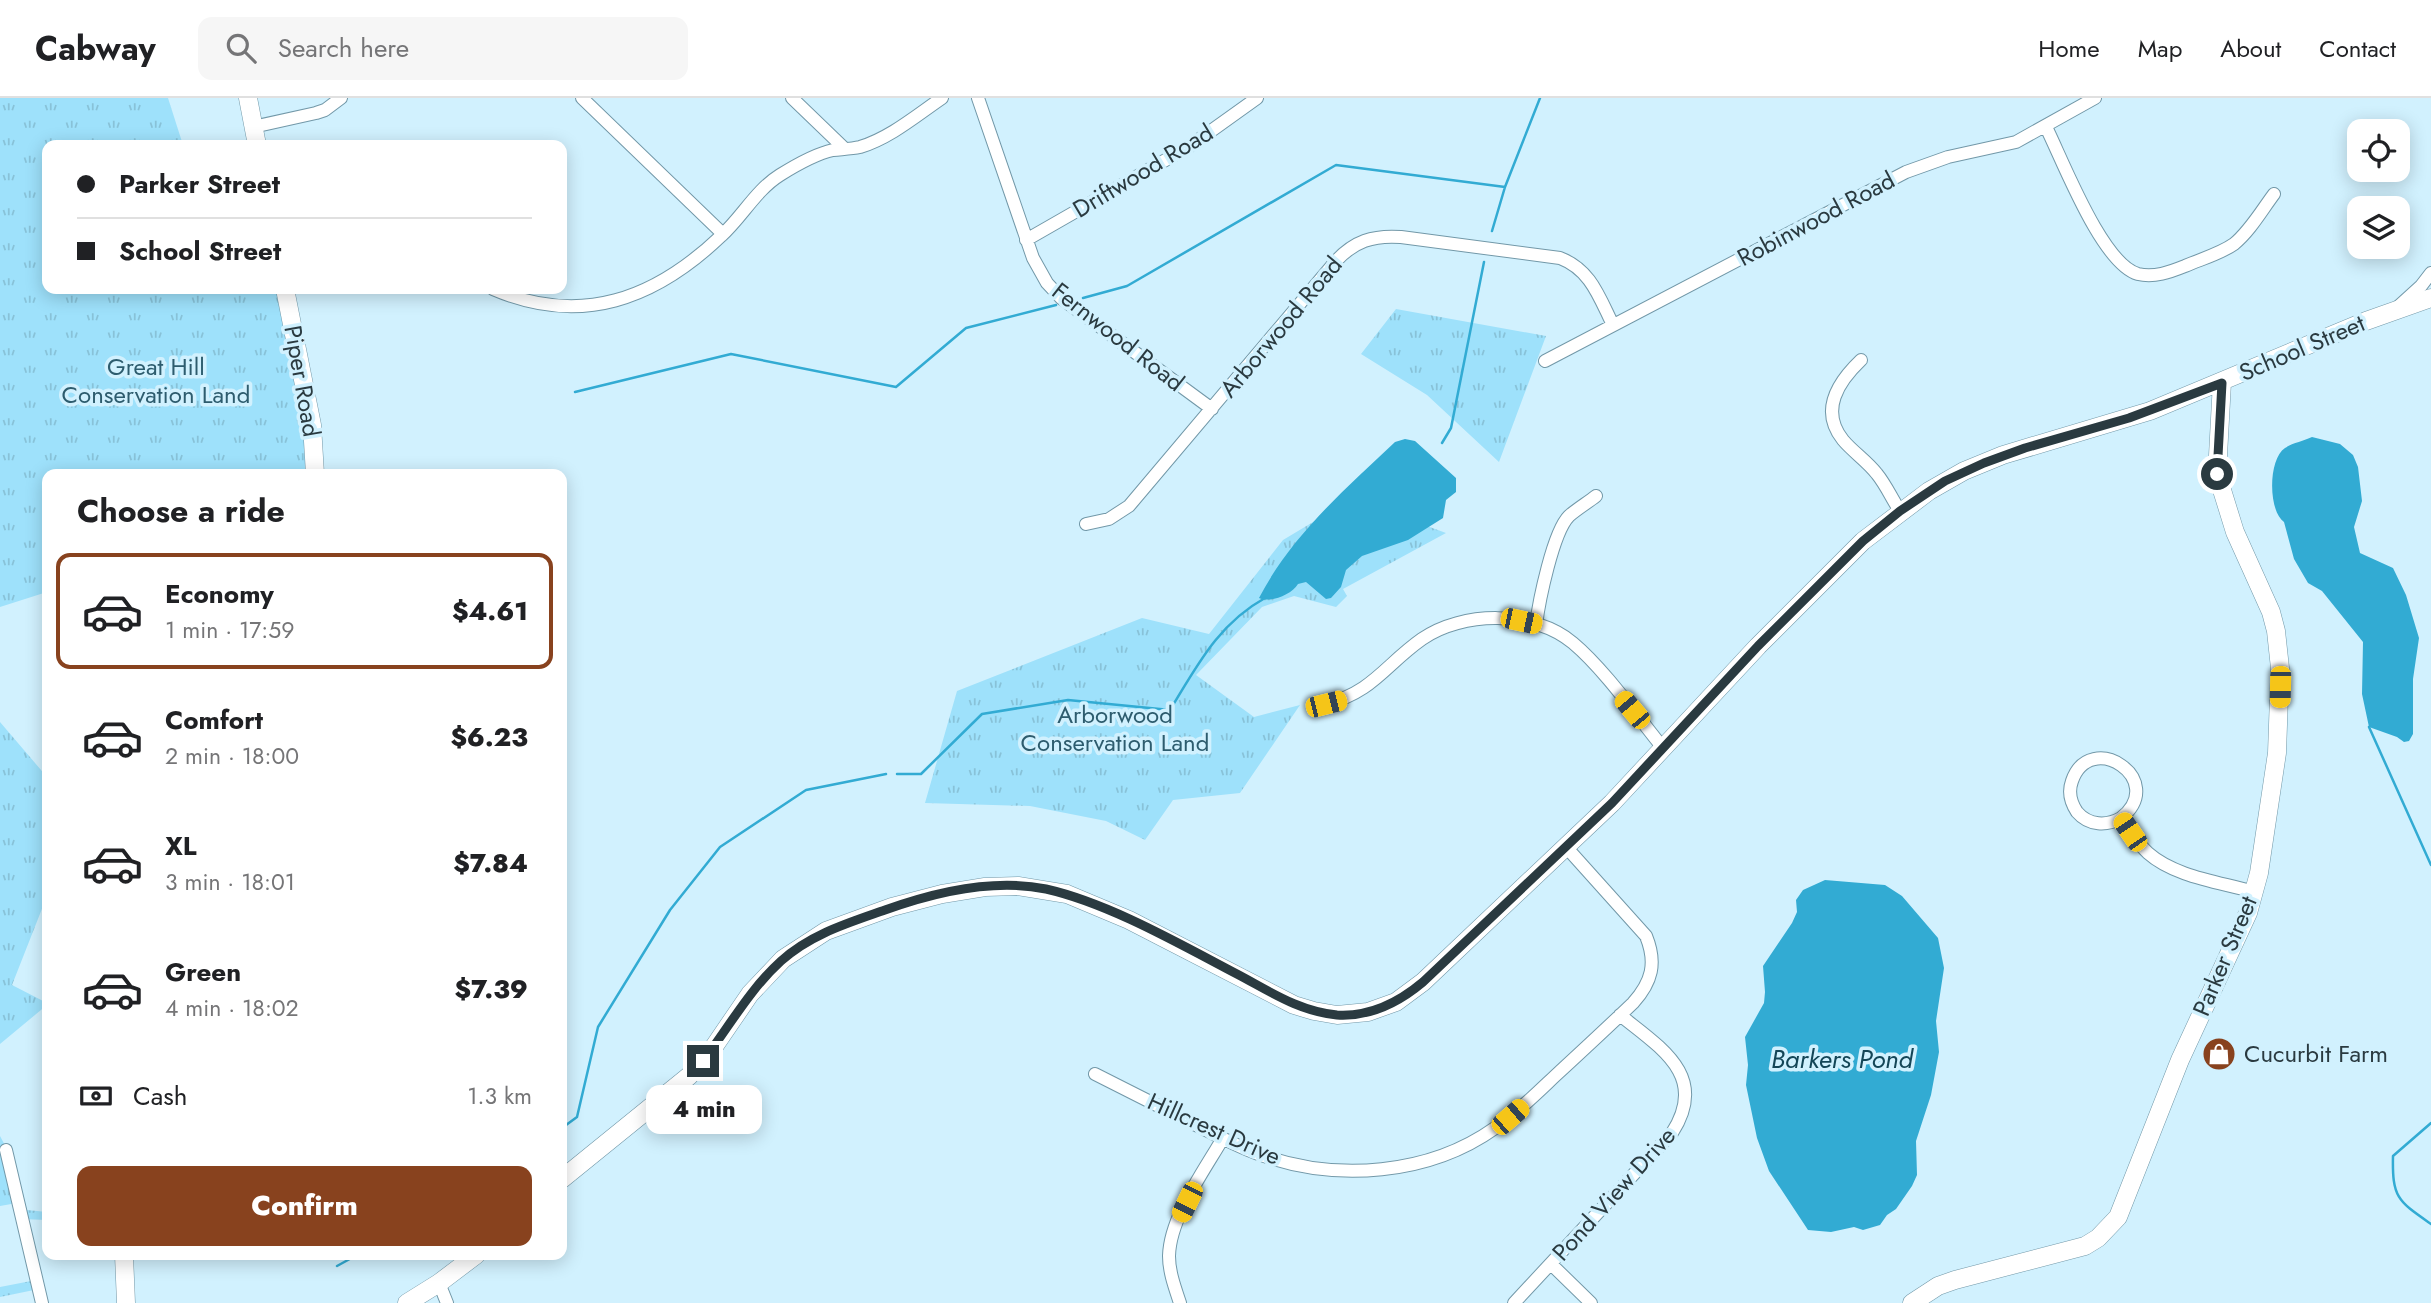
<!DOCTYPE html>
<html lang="en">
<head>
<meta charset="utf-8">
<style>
  :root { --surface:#fff; --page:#f6f6f6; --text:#202124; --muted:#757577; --line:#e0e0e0; --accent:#88421e }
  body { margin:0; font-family:Jost,sans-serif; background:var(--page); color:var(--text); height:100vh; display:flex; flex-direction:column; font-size:26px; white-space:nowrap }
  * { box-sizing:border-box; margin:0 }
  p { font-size:23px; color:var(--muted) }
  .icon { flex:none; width:38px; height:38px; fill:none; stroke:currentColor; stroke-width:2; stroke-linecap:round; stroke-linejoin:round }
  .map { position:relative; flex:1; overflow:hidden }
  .side { position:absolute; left:42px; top:371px; width:525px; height:791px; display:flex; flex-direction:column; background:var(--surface); border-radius:14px; box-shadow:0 4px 18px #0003 }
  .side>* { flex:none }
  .top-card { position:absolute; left:42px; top:42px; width:525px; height:154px; border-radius:14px; box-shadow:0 4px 18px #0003; display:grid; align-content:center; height:154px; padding:0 35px; background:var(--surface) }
  .buttons { position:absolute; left:2347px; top:21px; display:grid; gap:14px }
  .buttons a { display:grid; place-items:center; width:63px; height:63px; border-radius:14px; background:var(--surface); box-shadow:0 4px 18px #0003; font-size:35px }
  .end { position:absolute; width:32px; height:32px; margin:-16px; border:9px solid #2a3a40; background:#fff; box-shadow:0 0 0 4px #fff }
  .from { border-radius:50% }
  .bubble { position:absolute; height:49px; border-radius:14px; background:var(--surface); box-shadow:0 4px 18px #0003; font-size:23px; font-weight:800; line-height:49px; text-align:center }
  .car { position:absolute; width:21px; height:42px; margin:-21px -10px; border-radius:9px; box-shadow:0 0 5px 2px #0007; background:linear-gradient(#f5c518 24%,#345 0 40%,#f5c518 0 76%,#345 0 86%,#f5c518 0) }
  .top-card b { display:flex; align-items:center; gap:24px; height:66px; font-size:26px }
  .top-card b+b { border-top:2px solid var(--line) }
  .top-card i { width:18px; height:18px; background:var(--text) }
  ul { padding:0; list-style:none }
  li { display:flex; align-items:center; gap:21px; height:116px; margin:0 14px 10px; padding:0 21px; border:4px solid transparent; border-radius:14px }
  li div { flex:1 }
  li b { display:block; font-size:26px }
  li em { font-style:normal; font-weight:800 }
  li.active { border-color:var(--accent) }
  li>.icon { width:63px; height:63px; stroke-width:1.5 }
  h2 { padding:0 35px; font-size:32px; line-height:84px }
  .pay { display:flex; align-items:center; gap:18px; height:77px; padding:0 35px; font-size:26px }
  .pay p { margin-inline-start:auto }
  .button { display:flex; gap:14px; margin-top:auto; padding:14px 35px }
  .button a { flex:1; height:80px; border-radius:14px; background:var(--accent); color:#fff; font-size:28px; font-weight:800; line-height:80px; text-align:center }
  header { display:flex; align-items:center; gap:42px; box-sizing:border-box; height:98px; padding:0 35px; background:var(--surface); border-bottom:2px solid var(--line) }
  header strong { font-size:33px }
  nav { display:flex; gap:38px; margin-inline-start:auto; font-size:24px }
  .search { width:490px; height:63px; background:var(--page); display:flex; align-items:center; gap:18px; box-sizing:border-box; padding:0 24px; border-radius:14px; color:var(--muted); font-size:26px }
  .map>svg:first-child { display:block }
</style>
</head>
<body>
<header>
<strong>Cabway</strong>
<div class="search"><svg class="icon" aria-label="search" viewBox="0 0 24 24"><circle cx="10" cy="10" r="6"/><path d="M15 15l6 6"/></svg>Search here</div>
<nav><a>Home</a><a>Map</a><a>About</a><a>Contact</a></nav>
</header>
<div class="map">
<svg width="2431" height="1205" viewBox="0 0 2431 1205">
  <defs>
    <pattern id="grass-tufts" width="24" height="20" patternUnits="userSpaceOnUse" patternTransform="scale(1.75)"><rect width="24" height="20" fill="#9ee1fb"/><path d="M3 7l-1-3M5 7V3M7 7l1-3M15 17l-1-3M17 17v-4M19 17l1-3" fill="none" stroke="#88c2d8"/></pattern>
  </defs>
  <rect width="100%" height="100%" fill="#d1f1fe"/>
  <path fill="url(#grass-tufts)" d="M0 0H168L183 47H47V191H279L309 340 310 376H47V494L0 509Z
    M1396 211 1546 238 1499 364 1427 297 1361 256Z
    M1395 375 1427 428 1446 435 1343 491 1347 498 1336 509 1294 498 1262 509 1196 577 1254 619 1300 607 1240 695 1173 702 1145 742 1106 723 1030 708 925 705 957 593 1142 520 1209 536 1283 442Z
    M0 624 47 679V798L12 887 47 905V907L0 946Z
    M0 1038 16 1068 27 1112 47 1114V1122L21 1121 17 1105 0 1108Z
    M31 1183 34 1192 0 1199V1189Z"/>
  <path fill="#32abd3" d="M2312 339 2340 346 2353 357 2358 369 2362 403 2354 429 2360 455 2393 470 2406 497 2419 540 2413 581V636L2409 643 2404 644 2397 639 2369 629 2362 596 2363 544 2322 493 2308 485 2294 461 2284 424C2268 413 2268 361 2285 350 2292 345 2304 343 2312 339Z
    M1405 341 1415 343 1456 380V394L1446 402 1443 420 1408 442 1362 458 1346 472 1341 489 1331 500 1326 501 1306 484 1298 486C1291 497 1271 505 1259 500 1291 438 1345 391 1395 344Z
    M1825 782 1885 787 1902 798 1938 840 1944 870 1936 923 1939 954 1931 997 1916 1043 1917 1077 1912 1088 1896 1111 1887 1117 1880 1127 1863 1132 1854 1129 1831 1134 1808 1132 1769 1073 1757 1040 1746 987 1748 967 1745 939 1764 905 1765 894 1763 868 1792 825 1797 814 1796 802 1803 792Z"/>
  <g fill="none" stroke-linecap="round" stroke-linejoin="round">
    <path stroke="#32abd3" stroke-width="2.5" d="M1492 133 1505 89 1540 0
      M1083 200 1127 188 1336 67 1505 89
      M575 294 731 256 896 289 966 230 1056 207
      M1442 345 1451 330 1484 164
      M2369 629 2431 767
      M897 676H921L982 616 1068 602 1170 612C1197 568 1218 526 1265 500
      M2431 1025 2393 1058C2392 1100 2398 1103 2431 1126
      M562 1030 577 1019 598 929 670 812 720 749 806 692 886 676
      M337 1168 357 1157"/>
    <defs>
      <path id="street" d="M582 0 723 136
        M792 0 845 51
        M978 0 1033 160 1047 185 1061 200 1212 311
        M253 29 316 15 325 12 341 0
        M2046 29C2063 63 2102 166 2138 176 2154 180 2170 174 2185 168 2201 161 2220 156 2234 146 2250 133 2262 112 2274 96
        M1026 142 1190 48 1257 0
        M493 191C581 229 655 201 721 138 742 119 756 92 780 77 796 67 815 56 833 52 842 51 851 51 860 49 890 40 917 17 942 0
        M2399 208 2421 188 2431 175
        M1861 262C1839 283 1819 312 1843 342 1853 354 1867 363 1877 376 1886 387 1892 401 1900 413
        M1545 263 1906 74 1948 59 2016 44 2095 0
        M1086 426 1109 421 1129 408 1335 164C1354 143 1373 137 1401 139L1560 160C1591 172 1599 199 1613 227
        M1536 527C1539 503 1553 434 1569 418 1577 411 1587 405 1596 398
        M1326 606C1373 594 1385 567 1422 541 1462 513 1534 512 1573 545 1604 571 1637 618 1663 650
        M2121 720C2107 728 2089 728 2077 714 2071 705 2068 694 2072 683 2090 630 2169 682 2121 720 2130 732 2137 745 2148 755 2175 779 2220 784 2254 794
        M1095 976C1128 993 1161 1009 1194 1026 1216 1037 1238 1049 1261 1057 1337 1084 1429 1077 1495 1030 1517 1015 1536 996 1555 978 1581 954 1607 930 1633 905 1652 884 1657 865 1646 838L1567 750
        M6 1052 42 1205
        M1551 1166 1591 1205
        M439 1185 447 1205
        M1180 1205C1175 1190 1169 1174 1169 1158 1170 1119 1204 1073 1223 1040
        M1514 1205 1672 1035C1709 978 1661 950 1620 917"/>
      <path id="secondary" d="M248 0 257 47
        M285 191 312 327 315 376
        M562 1081 689 978 709 956 750 896 783 861 826 833 892 809 942 796 985 789 1018 788 1067 796 1129 822 1294 907 1314 913 1337 917 1368 914 1396 904 1423 884 1612 705 1758 548 1863 443 1929 393 1964 373 2003 357 2150 313 2366 223 2431 200
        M124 1157 126 1205
        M407 1205 439 1185 476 1157
        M1912 1205 1938 1188 1955 1182 2085 1148 2098 1140 2118 1119 2180 962 2248 815 2259 775 2277 655 2280 570 2276 533 2271 514 2235 434 2217 376 2222 284"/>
    </defs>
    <use href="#street" stroke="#7298a8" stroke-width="14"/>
    <use href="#secondary" stroke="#7298a8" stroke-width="19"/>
    <use href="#street" stroke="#fff" stroke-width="12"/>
    <use href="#secondary" stroke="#fff" stroke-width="18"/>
  </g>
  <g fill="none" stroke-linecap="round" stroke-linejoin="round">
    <path stroke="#2a3a40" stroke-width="9" d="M703 963C729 929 749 892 781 863 811 836 848 825 885 812 935 794 993 780 1046 791 1108 805 1178 845 1235 875 1268 892 1297 913 1337 917 1370 919 1398 905 1423 884L1612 705 1758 548 1863 443 1900 413 1945 383 1984 365 2025 350 2129 320 2222 285 2217 376"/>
  </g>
  <defs>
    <symbol id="shop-disc" viewBox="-11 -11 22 22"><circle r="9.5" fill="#88421e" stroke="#d1f1fe"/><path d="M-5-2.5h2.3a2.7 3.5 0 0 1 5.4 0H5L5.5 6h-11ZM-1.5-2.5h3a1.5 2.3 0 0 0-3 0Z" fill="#fff"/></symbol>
  </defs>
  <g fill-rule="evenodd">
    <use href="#shop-disc" x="2200" y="937" width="38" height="38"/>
  </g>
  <g text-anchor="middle" stroke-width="7" stroke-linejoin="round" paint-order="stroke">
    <g font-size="24" fill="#2a3a40" stroke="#d1f1fe">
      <text transform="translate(1143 73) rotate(-31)" y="8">Driftwood Road</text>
      <text transform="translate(1816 121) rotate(-28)" y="8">Robinwood Road</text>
      <text transform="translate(1281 229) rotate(-50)" y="8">Arborwood Road</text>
      <text transform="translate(1118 239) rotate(38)" y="8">Fernwood Road</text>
      <text transform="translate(2302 250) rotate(-23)" y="8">School Street</text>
      <text transform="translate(302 283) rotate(80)" y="8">Piper Road</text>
      <text transform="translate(2225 858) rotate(-67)" y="8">Parker Street</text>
      <text transform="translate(1214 1031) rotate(24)" y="8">Hillcrest Drive</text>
      <text transform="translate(1614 1096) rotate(-48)" y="8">Pond View Drive</text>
    </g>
    <g font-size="24" fill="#2d5c6e" stroke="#d1f1fe">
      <text x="156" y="277">Great Hill<tspan x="156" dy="28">Conservation Land</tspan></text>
      <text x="1115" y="625">Arborwood<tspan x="1115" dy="28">Conservation Land</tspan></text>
    </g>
    <g font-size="24" fill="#2a3a40" stroke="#d1f1fe" text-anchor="start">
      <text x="2244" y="964">Cucurbit Farm</text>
    </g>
    <g font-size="26" font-style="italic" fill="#144657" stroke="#d1f1fe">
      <text x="1842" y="970">Barkers Pond</text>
    </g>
  </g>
</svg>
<div class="buttons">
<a><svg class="icon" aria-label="locate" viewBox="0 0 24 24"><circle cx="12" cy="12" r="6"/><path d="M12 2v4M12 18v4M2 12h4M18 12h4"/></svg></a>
<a><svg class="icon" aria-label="layers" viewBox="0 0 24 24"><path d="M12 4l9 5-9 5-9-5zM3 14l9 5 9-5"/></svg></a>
</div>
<i class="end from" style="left:2217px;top:376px"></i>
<i class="end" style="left:703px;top:963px"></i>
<div class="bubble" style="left:646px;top:987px;width:116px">4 min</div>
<i class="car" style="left:1521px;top:523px;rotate:102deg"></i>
<i class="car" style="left:2280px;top:589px;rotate:181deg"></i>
<i class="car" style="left:1326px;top:606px;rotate:76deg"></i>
<i class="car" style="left:1632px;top:612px;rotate:320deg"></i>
<i class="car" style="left:2130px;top:734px;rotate:326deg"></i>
<i class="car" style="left:1510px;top:1019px;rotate:49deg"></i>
<i class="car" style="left:1187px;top:1104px;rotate:206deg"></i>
<div class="top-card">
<b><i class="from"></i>Parker Street</b>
<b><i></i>School Street</b>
</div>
<section class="side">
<h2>Choose a ride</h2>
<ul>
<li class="active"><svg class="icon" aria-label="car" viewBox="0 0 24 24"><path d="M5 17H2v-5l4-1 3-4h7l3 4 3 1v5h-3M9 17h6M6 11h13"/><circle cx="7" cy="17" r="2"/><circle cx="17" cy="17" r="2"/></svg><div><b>Economy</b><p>1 min · 17:59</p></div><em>$4.61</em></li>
<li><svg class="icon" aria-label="car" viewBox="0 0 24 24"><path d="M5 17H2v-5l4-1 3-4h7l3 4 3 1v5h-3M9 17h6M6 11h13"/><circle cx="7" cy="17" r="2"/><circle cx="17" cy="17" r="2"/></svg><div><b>Comfort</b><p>2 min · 18:00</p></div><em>$6.23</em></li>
<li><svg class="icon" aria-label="car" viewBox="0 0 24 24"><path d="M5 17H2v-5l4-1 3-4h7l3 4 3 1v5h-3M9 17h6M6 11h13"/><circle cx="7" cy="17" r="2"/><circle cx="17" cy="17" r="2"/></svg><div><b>XL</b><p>3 min · 18:01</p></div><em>$7.84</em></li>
<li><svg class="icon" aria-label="car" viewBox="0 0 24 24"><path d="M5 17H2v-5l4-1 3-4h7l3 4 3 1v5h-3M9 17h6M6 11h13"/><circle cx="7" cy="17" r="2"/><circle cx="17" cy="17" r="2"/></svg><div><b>Green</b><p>4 min · 18:02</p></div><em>$7.39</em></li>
</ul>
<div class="pay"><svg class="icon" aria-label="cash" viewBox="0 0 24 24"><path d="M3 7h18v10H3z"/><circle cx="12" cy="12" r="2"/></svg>Cash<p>1.3 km</p></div>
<div class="button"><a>Confirm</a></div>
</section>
</div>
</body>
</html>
